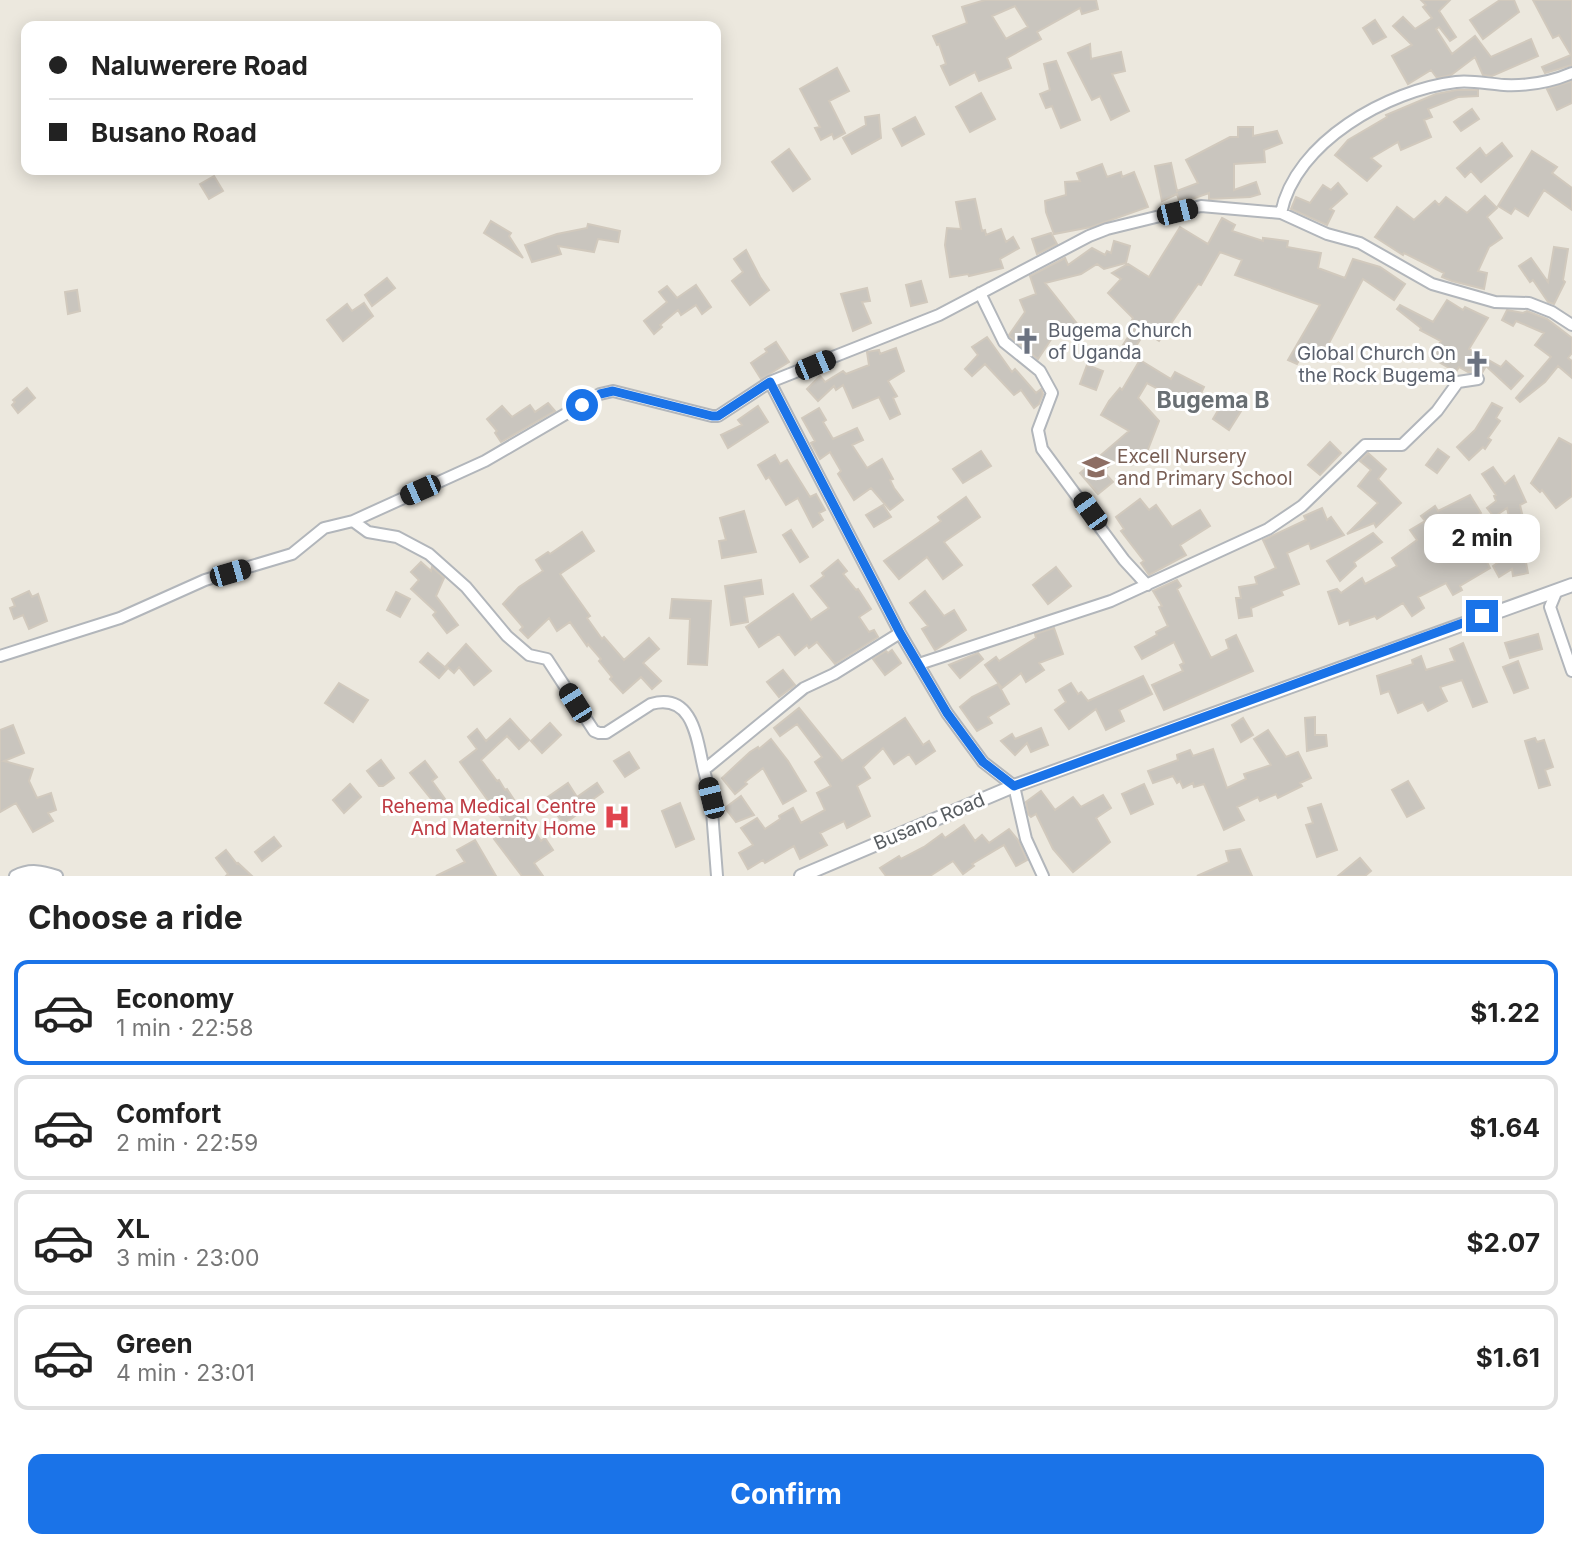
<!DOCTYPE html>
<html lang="en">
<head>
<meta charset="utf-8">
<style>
  :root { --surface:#fff; --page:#f2f2f2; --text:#222; --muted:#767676; --line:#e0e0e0; --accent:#1a73e8 }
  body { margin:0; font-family:Inter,sans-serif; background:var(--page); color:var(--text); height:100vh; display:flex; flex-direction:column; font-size:26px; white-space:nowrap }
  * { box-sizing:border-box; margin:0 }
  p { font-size:23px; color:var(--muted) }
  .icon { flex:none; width:38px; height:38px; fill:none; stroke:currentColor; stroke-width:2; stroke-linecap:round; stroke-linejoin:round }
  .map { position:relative; height:876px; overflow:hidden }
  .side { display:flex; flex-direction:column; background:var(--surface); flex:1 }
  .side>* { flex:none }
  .top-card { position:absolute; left:21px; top:21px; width:700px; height:154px; border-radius:14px; box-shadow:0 4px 18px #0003; display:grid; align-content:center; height:154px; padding:0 28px; background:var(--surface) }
  .end { position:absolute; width:32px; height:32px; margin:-16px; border:9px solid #1a73e8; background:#fff; box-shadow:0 0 0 4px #fff }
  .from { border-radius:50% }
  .bubble { position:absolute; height:49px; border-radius:14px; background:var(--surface); box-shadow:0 4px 18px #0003; font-size:23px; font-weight:700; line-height:49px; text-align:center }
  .car { position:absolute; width:21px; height:42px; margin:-21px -10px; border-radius:9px; box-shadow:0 0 5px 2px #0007; background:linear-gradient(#222 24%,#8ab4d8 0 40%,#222 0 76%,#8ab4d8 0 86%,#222 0) }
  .top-card b { display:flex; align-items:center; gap:24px; height:66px; font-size:26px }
  .top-card b+b { border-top:2px solid var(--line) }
  .top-card i { width:18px; height:18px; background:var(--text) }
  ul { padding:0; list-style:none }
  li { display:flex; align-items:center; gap:21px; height:105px; margin:0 14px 10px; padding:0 14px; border:4px solid var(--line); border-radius:14px }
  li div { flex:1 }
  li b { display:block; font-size:26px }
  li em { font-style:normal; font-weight:700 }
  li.on { border-color:var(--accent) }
  li>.icon { width:63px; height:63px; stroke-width:1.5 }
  h2 { padding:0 28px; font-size:32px; line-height:84px }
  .button { display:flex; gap:14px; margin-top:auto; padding:14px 28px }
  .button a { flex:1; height:80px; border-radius:14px; background:var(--accent); color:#fff; font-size:28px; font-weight:700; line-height:80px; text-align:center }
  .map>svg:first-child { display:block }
</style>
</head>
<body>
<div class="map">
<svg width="1572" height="876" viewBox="0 0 1572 876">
  <rect width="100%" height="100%" fill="#ece8de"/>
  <path fill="#c9c5be" stroke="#d1c9bd" stroke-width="2" fill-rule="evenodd" d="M985 0H1096L1098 9 1082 14 1080 8 1037 32 1041 39 1007 58 1011 68 979 81 975 72 950 85 941 66 946 64 939 44 937 45 933 36 967 23 962 7ZM1015 6 1028 27 1006 39 992 16Z
    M1421 0H1450L1439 11 1456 37 1450 41 1439 27 1436 29 1452 54 1475 36 1491 57 1531 39 1538 56 1492 76 1483 75 1475 57 1451 75 1437 78 1431 70 1408 84 1392 56 1412 45 1393 26 1403 17 1415 29 1432 18 1423 7 1426 5Z
    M1500 0H1514L1519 12 1483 39 1470 20Z
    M1533 0H1572V65L1545 73 1542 67 1571 55 1559 35 1553 38Z
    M1375 20 1386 37 1373 44 1363 28Z
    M1090 44 1091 59 1121 52 1125 71 1112 74 1129 111 1111 120 1100 96 1092 100 1068 53Z
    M1056 61 1080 120 1061 128 1052 106 1046 108 1040 94 1050 90 1044 64Z
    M837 68 849 91 829 101 845 133 834 139 832 134 821 140 815 128 820 127 800 89Z
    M1572 81V103L1557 110 1547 89Z
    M1457 90H1478V96L1458 97 1428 109 1432 117 1424 120 1431 137 1401 150 1398 142 1371 158 1381 166 1367 181 1335 155 1348 140 1387 117 1386 115 1436 94Z
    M981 93 995 119 970 132 956 107Z
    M1472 109 1479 119 1461 131 1454 122Z
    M879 115 881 138 852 154 843 138 866 125 865 117Z
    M915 117 924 134 902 146 893 129Z
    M1238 127H1253V136L1277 131 1282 143 1264 150 1265 162 1234 164V190L1256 182 1260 194 1250 197 1209 199V193L1192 199 1179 200 1177 194 1162 201 1155 166 1171 163 1177 191 1198 183 1186 160 1230 137H1238Z
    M1502 143 1512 156 1481 182 1471 171 1465 177 1457 168 1480 148 1486 156Z
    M789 149 810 179 793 191 772 162Z
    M1532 151 1557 167 1552 173 1572 188V210L1544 190 1528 216 1515 208 1511 214 1498 206Z
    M1102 164 1107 177 1121 172 1122 177 1134 172 1148 207 1091 227 1054 234 1046 212 1045 201 1066 195 1065 182 1080 181 1077 173Z
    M214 176 223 191 209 199 200 184Z
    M1338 183 1347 194 1330 209 1334 211 1327 225 1291 209 1296 197 1310 203 1323 185 1331 190Z
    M1485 196 1497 208 1487 217 1502 238 1489 247 1478 271 1487 273 1484 289 1452 281 1442 277 1444 273 1404 253 1403 255 1375 237 1397 207 1414 220 1435 201 1439 205 1446 197 1467 213Z
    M975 199 982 231 985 230 986 235 1001 229 1006 242 1013 237 1019 248 1000 259 1003 268 969 276 968 274 950 277 945 245 947 228 961 229 956 202Z
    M1222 218 1235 225 1232 231 1263 241V238L1288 241 1287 247 1321 253 1318 268 1345 278 1353 259 1380 267 1405 284 1394 300 1363 279 1319 362 1303 353 1297 364 1288 360 1320 305 1235 275 1242 260 1220 252 1201 285 1198 284 1159 341 1145 332 1133 351 1123 345 1136 325 1131 322 1133 318 1108 293 1121 279 1112 273 1128 264 1149 277 1180 227 1208 244Z
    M491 221 511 233 509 236 523 258 484 233Z
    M588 224 620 231 618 242 598 239 594 252 558 246 561 254 532 262 525 245 557 234 587 228Z
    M1051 233 1057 244 1037 254 1032 239Z
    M1114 241 1130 246 1126 263 1104 269 1097 264 1081 274 1045 283 1078 325 1065 337 1058 329 1038 359 1010 337 1009 335 1025 312 1020 300 1036 294 1030 276 1065 258 1068 265 1092 248 1105 255 1107 251 1111 253Z
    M1554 247 1568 249 1563 280 1565 282 1554 304 1548 302 1533 280 1530 282 1519 266 1531 258 1548 282Z
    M746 250 760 277 769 290 750 305 732 281 743 272 734 259Z
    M387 278 395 288 372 306 365 295Z
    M921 281 927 302 911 306 906 285Z
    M696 285 711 307 702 314 696 305 681 315 678 310 660 325 662 327 654 334 644 321 667 302 659 292 667 286 677 298Z
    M867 288 870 301 862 302 871 323 853 331 841 294Z
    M77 290 80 311 68 314 65 292Z
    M1447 300 1463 310 1465 307 1488 318 1469 349 1501 367 1506 361 1523 376 1511 389 1486 366 1482 373 1468 372 1459 367 1456 372 1430 357 1441 341 1420 330 1421 328 1397 309 1400 305 1433 322Z
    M364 303 373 316 343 341 327 320 347 304 352 311Z
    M1507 310 1523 313 1527 311 1547 319 1572 338V353L1568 358 1572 361V378L1558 366 1545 382 1520 402 1516 398 1551 357 1535 345 1544 333 1516 321 1513 326 1502 320Z
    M987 337 1012 372 1015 369 1036 393 1041 389 1043 394 1039 404 1034 408 1021 390 1014 395 985 364 972 376 965 369 978 355 972 347Z
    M776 342 789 362 761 379 751 363 767 352 765 349Z
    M896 348 904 371 888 381 897 396 893 398 900 414 890 419 879 397 853 408 843 385 836 390 834 386 818 401 807 389 820 376 825 382 843 371 846 374 869 365 867 352 879 350 880 354Z
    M1140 360 1171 379 1175 372 1204 387 1194 408 1147 383 1138 398 1159 421 1147 452 1132 465 1123 454 1103 471 1113 482 1098 494 1080 473 1129 431 1101 415 1109 401 1120 388 1122 390Z
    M1087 365 1103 371 1096 390 1080 384Z
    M27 388 35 398 18 413 12 405 15 402 13 400Z
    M1226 397 1243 408 1229 430 1213 419Z
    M548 403 555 411 501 442 495 433 497 431 487 419 502 406 512 417 530 405 535 412Z
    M1492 403 1502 408 1496 418 1500 421 1488 438 1491 440 1485 449 1483 447 1469 460 1457 447 1475 430Z
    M758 406 768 422 728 448 721 435 742 425 738 420Z
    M819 408 826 420 823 422 833 439 857 428 863 440 852 445 867 468 882 459 893 479 890 480 894 488 903 500 890 510 871 488 854 500 838 474 841 471 830 452 820 459 811 443 815 441 802 418Z
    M1559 438 1572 445V496L1556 508 1542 490 1540 492 1531 483Z
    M1330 442 1341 453 1320 475 1308 465Z
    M1438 449 1449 457 1437 473 1426 465Z
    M981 451 991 466 963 483 953 469Z
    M1368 453 1386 469 1378 479 1401 503 1376 527 1374 523 1347 534 1378 503 1358 486 1371 470 1360 461Z
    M775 455 780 464 787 460 810 497 816 494 825 510 819 513 823 520 813 527 798 498 786 505 769 477 766 479 758 465Z
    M1493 467 1505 484 1514 476 1526 502 1520 505 1524 522 1511 525 1507 508 1494 517 1487 508 1496 501 1494 496 1496 495 1482 474Z
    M1470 495 1481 513 1462 525 1477 547 1479 546 1490 568 1460 586 1462 590 1453 595 1446 583 1418 597 1424 608 1412 616 1403 603 1377 619 1375 616 1350 625 1349 620 1339 624 1328 592 1337 589 1341 593 1362 578 1365 584 1397 566 1392 558 1417 540 1410 530 1425 521 1421 516 1435 506 1438 511Z
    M966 497 980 517 944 542 962 565 943 579 927 557 899 579 884 561 941 521 938 517Z
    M1140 499 1149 510 1156 505 1172 527 1200 510 1210 526 1180 545 1186 555 1149 575 1141 563 1144 561 1121 531 1124 529 1116 517Z
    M883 505 891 517 874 527 866 515Z
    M1322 508 1327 520 1331 517 1344 535 1311 549 1309 543 1287 553 1299 584 1281 591 1283 595 1251 608 1252 616 1239 618 1236 598H1241L1239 587 1257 584 1255 577 1276 568 1263 540 1306 520 1304 516Z
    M744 511 756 552 722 558 719 541 726 540 720 518Z
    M791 530 808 557 800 562 783 535Z
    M582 532 594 551 560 574 590 616 587 618 602 639 604 637 624 660 649 638 659 649 643 663 661 681 652 689 641 677 623 693 610 679 612 677 599 661 601 659 588 644 587 646 570 622 557 631 549 618 528 638 520 630 523 627 503 604 519 587 543 571 536 560 548 552 550 554Z
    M1373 533 1382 542 1354 562 1356 566 1340 581 1327 561Z
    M1524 552 1528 573 1513 576 1512 569 1499 577 1493 566 1509 555Z
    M838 560 847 571 843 574 856 590 858 589 871 609 859 617 869 632 874 630 878 637 835 664 817 642 809 648 807 645 795 655 779 634 759 647 746 627 793 594 811 620 829 608 811 586 824 576 822 573Z
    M421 562 431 571 432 567 444 578 436 596 458 625 447 633 433 615 436 612 411 589 419 580 411 572Z
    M1056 567 1071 586 1048 604 1033 585Z
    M761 580 763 594 744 597 748 622 731 625 725 586Z
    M1177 580 1181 586 1177 589 1211 658 1229 649 1226 640 1236 635 1253 671 1164 710 1152 685 1183 671 1180 665 1184 663 1174 642 1142 659 1135 647 1157 635 1156 632 1168 626 1159 607 1162 606 1153 591Z
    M29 591 32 597 38 594 47 621 29 629 23 615 14 619 10 608 15 606 12 599Z
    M925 591 944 616 954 610 966 630 935 650 922 629 928 626 910 603Z
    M396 592 410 599 400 617 387 610Z
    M672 599 711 601 707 665 688 664 690 619 670 618Z
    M1054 628 1063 654 1039 663 1044 670 1026 682 1021 673 1002 688 985 665 996 657 999 661 1036 638 1035 634Z
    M1538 634 1542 649 1510 658 1505 643Z
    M1463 643 1487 702 1473 707 1462 680 1440 687 1447 701 1428 711 1423 702 1398 713 1389 691 1381 694 1377 676 1413 664 1412 660 1421 656 1426 670 1455 661 1450 649Z
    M466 644 491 671 474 685 459 667 454 673 446 666Z
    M892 650 901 663 885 675 873 659 886 651 888 653Z
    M428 653 447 669 439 678 420 662Z
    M978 653 983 659 960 678 949 665Z
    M1518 661 1528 688 1514 693 1503 667Z
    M783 670 795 685 779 697 767 682Z
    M1143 676 1152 694 1119 710 1124 721 1106 730 1096 709 1069 729 1055 710 1066 702 1059 690 1071 683 1078 694 1081 692 1088 701Z
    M339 683 368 700 353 722 325 703Z
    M998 684 1009 704 988 717 992 723 977 731 960 707 972 697Z
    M799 708 842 761 905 718 923 745 929 741 935 751 916 764 909 754 894 764 883 748 863 767 870 778 857 786 870 816 847 828 844 821 820 833 827 845 800 859 794 846 765 863 763 860 748 869 739 853 753 845 741 828 757 818 765 829 780 819 779 816 793 808 801 823 825 810 817 793 831 786 815 762 822 757 797 724 780 736 774 728Z
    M1315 717V735H1326L1327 746 1307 751 1305 718Z
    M1243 718 1253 735 1241 742 1232 725Z
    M510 719 529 740 519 749 507 736 481 760 497 781 499 780 505 790 507 789 541 841 545 838 553 850 534 863 543 876H522L494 839 508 828 460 762 477 749 468 737 477 729 486 741Z
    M550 723 561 735 542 753 531 741Z
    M13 725 24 753 4 761 33 769 29 781 37 798 51 793 56 810 48 813 53 821 33 832 16 803 0 812V730Z
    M1041 728 1048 745 1031 752 1027 743 1015 755 1001 741 1012 734 1015 739Z
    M1268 730 1286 757 1298 752 1311 778 1300 783 1302 786 1278 798 1276 794 1260 801 1258 797 1237 807 1244 820 1224 830 1204 784 1194 787 1193 783 1183 788 1180 781 1177 783 1173 776 1153 783 1148 771 1178 760 1177 755 1190 750 1193 756 1213 749 1227 788 1246 779 1244 774 1271 765 1254 739Z
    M1535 738 1537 742 1544 740 1553 767 1545 770 1550 785 1539 788 1525 741Z
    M771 739 788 761 806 791 783 804 763 768 745 782 747 784 735 794 722 778 750 752 758 747 759 749Z
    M629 752 639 768 625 777 614 761Z
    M381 760 394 778 383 786H379L367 771Z
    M425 761 437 777 432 781 445 799 436 805 410 773Z
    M1408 781 1424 808 1407 817 1392 790Z
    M568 783 577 797 597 783 603 792 582 807 583 810 564 824 545 799Z
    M350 784 361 797 344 813 333 800Z
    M1144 784 1153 804 1131 814 1122 794Z
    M1041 791 1055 810 1073 797 1081 807 1103 795 1111 808 1096 818 1110 842 1073 872 1053 849 1036 814 1031 817 1028 814 1026 802Z
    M741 796 754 815 736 822 725 808Z
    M680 803 694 839 676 847 662 811Z
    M1321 804 1337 850 1317 857 1306 825 1313 823 1308 808Z
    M964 825 975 841 982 835 989 843 1009 829 1018 840 1027 860 1016 866 1004 845 972 864 974 866 963 874 953 861 930 876H886L880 868 899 856 901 859 924 847 942 834 945 838Z
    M274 837 281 846 262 861 255 852Z
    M475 840 496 876H436L465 862 457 850Z
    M1240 849 1252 876H1197L1229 862 1226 851Z
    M226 850 237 864 238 863 252 876H226L228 874 216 858Z
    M1360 858 1371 871 1365 876H1338Z"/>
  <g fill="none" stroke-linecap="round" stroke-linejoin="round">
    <defs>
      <path id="minor" d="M1281 213C1295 142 1388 90 1456 82 1471 80 1488 84 1504 85 1527 86 1551 82 1572 73
        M980 293 1004 342 1040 371 1052 393 1038 430 1042 449 1124 560 1147 585
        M353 521 368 532 397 537 429 554 466 587 507 636 529 655 547 659 594 731 599 733H606L651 704C694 692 697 741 704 770
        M1557 590 1550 607 1572 671
        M0 656 120 618 205 580 292 554 324 528 353 521 485 461 600 394 613 391 712 416H718L770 382
        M919 664 1111 601 1268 529 1302 506 1365 445H1402L1437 411 1458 382 1478 379
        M15 876C30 868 42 871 57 876
        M717 876 711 798 704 770 804 688 834 674 900 633
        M1043 876 1026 839 1014 786 983 762 947 713 900 633 770 382 939 315 1089 236 1107 229 1201 206 1281 213 1327 234 1360 243 1432 284 1495 302 1529 303 1552 312 1572 325"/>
      <path id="tertiary" d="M801 876 1014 786 1572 585"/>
    </defs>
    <use href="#minor" stroke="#b2b6bb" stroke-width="14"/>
    <use href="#tertiary" stroke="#b2b6bb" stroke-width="16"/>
    <use href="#minor" stroke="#fff" stroke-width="10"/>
    <use href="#tertiary" stroke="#fff" stroke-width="12"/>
  </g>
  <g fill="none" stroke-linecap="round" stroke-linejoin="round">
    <path stroke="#1a73e8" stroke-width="9" d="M582 405 600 394 613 391 712 416H718L770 382 900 633 947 713 983 762 1014 786 1482 616"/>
  </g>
  <defs>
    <symbol id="church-bare" viewBox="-9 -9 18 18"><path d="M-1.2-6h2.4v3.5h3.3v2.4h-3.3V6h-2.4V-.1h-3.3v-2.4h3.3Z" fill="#6b7280" stroke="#fff" stroke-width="2.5" paint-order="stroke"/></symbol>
    <symbol id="school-bare" viewBox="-9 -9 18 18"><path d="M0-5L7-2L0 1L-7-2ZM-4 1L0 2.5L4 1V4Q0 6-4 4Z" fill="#8d6e63" stroke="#fff" stroke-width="2.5" paint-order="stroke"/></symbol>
    <symbol id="hospital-bare" viewBox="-9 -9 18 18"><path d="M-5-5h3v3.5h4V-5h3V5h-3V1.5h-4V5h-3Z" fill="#e0444e" stroke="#fff" stroke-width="2.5" paint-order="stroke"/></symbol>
  </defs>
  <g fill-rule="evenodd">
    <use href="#church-bare" x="1008" y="322" width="38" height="38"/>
    <use href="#church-bare" x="1458" y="345" width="38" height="38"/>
    <use href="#school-bare" x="1077" y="448" width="38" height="38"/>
    <use href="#hospital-bare" x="598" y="798" width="38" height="38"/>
  </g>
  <g text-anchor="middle" stroke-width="6" stroke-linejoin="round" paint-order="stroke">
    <g font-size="19" fill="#5b616d" stroke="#fff" text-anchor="start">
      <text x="1048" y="337">Bugema Church<tspan x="1048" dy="22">of Uganda</tspan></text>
      <text x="1456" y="360" text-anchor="end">Global Church On<tspan x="1456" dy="22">the Rock Bugema</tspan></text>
    </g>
    <g font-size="19" fill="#785e54" stroke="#fff" text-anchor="start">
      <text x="1117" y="463">Excell Nursery<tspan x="1117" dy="22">and Primary School</tspan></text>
    </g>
    <g font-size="19" fill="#be3a42" stroke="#fff" text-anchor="end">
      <text x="596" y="813">Rehema Medical Centre<tspan x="596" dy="22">And Maternity Home</tspan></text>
    </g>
    <g font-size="19" fill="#585d61" stroke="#fff">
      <text transform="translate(929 821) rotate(-23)" y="7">Busano Road</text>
    </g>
    <g font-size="23" font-weight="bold" fill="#696f73" stroke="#fff">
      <text x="1213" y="408">Bugema B</text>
    </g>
  </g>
</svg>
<i class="end from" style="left:582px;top:405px"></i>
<i class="end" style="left:1482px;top:616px"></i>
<div class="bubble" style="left:1424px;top:514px;width:116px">2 min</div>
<i class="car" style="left:1177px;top:212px;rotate:76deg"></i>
<i class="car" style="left:815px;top:365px;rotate:67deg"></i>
<i class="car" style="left:420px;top:490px;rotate:246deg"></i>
<i class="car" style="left:1090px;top:511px;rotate:324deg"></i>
<i class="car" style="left:230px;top:573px;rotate:74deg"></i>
<i class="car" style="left:575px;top:703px;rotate:328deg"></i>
<i class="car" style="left:711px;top:798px;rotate:346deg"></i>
<div class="top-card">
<b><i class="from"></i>Naluwerere Road</b>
<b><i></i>Busano Road</b>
</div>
</div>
<section class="side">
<h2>Choose a ride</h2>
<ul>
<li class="on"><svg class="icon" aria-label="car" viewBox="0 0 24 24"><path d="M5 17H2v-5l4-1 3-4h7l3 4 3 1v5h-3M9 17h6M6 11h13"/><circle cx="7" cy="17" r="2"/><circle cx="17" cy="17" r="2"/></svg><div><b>Economy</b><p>1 min · 22:58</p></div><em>$1.22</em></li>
<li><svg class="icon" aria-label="car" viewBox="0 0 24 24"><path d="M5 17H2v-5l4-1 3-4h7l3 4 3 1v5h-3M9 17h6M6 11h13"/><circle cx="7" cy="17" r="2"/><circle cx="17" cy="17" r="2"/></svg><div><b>Comfort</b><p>2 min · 22:59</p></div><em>$1.64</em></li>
<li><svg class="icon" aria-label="car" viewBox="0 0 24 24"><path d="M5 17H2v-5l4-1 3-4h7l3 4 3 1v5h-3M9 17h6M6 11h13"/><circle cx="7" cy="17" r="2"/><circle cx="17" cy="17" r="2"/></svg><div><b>XL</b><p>3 min · 23:00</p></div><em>$2.07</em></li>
<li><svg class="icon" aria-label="car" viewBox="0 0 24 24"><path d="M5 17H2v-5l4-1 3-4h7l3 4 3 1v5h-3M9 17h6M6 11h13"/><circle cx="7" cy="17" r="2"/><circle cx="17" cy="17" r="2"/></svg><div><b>Green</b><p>4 min · 23:01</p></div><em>$1.61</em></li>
</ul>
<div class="button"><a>Confirm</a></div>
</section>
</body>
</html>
